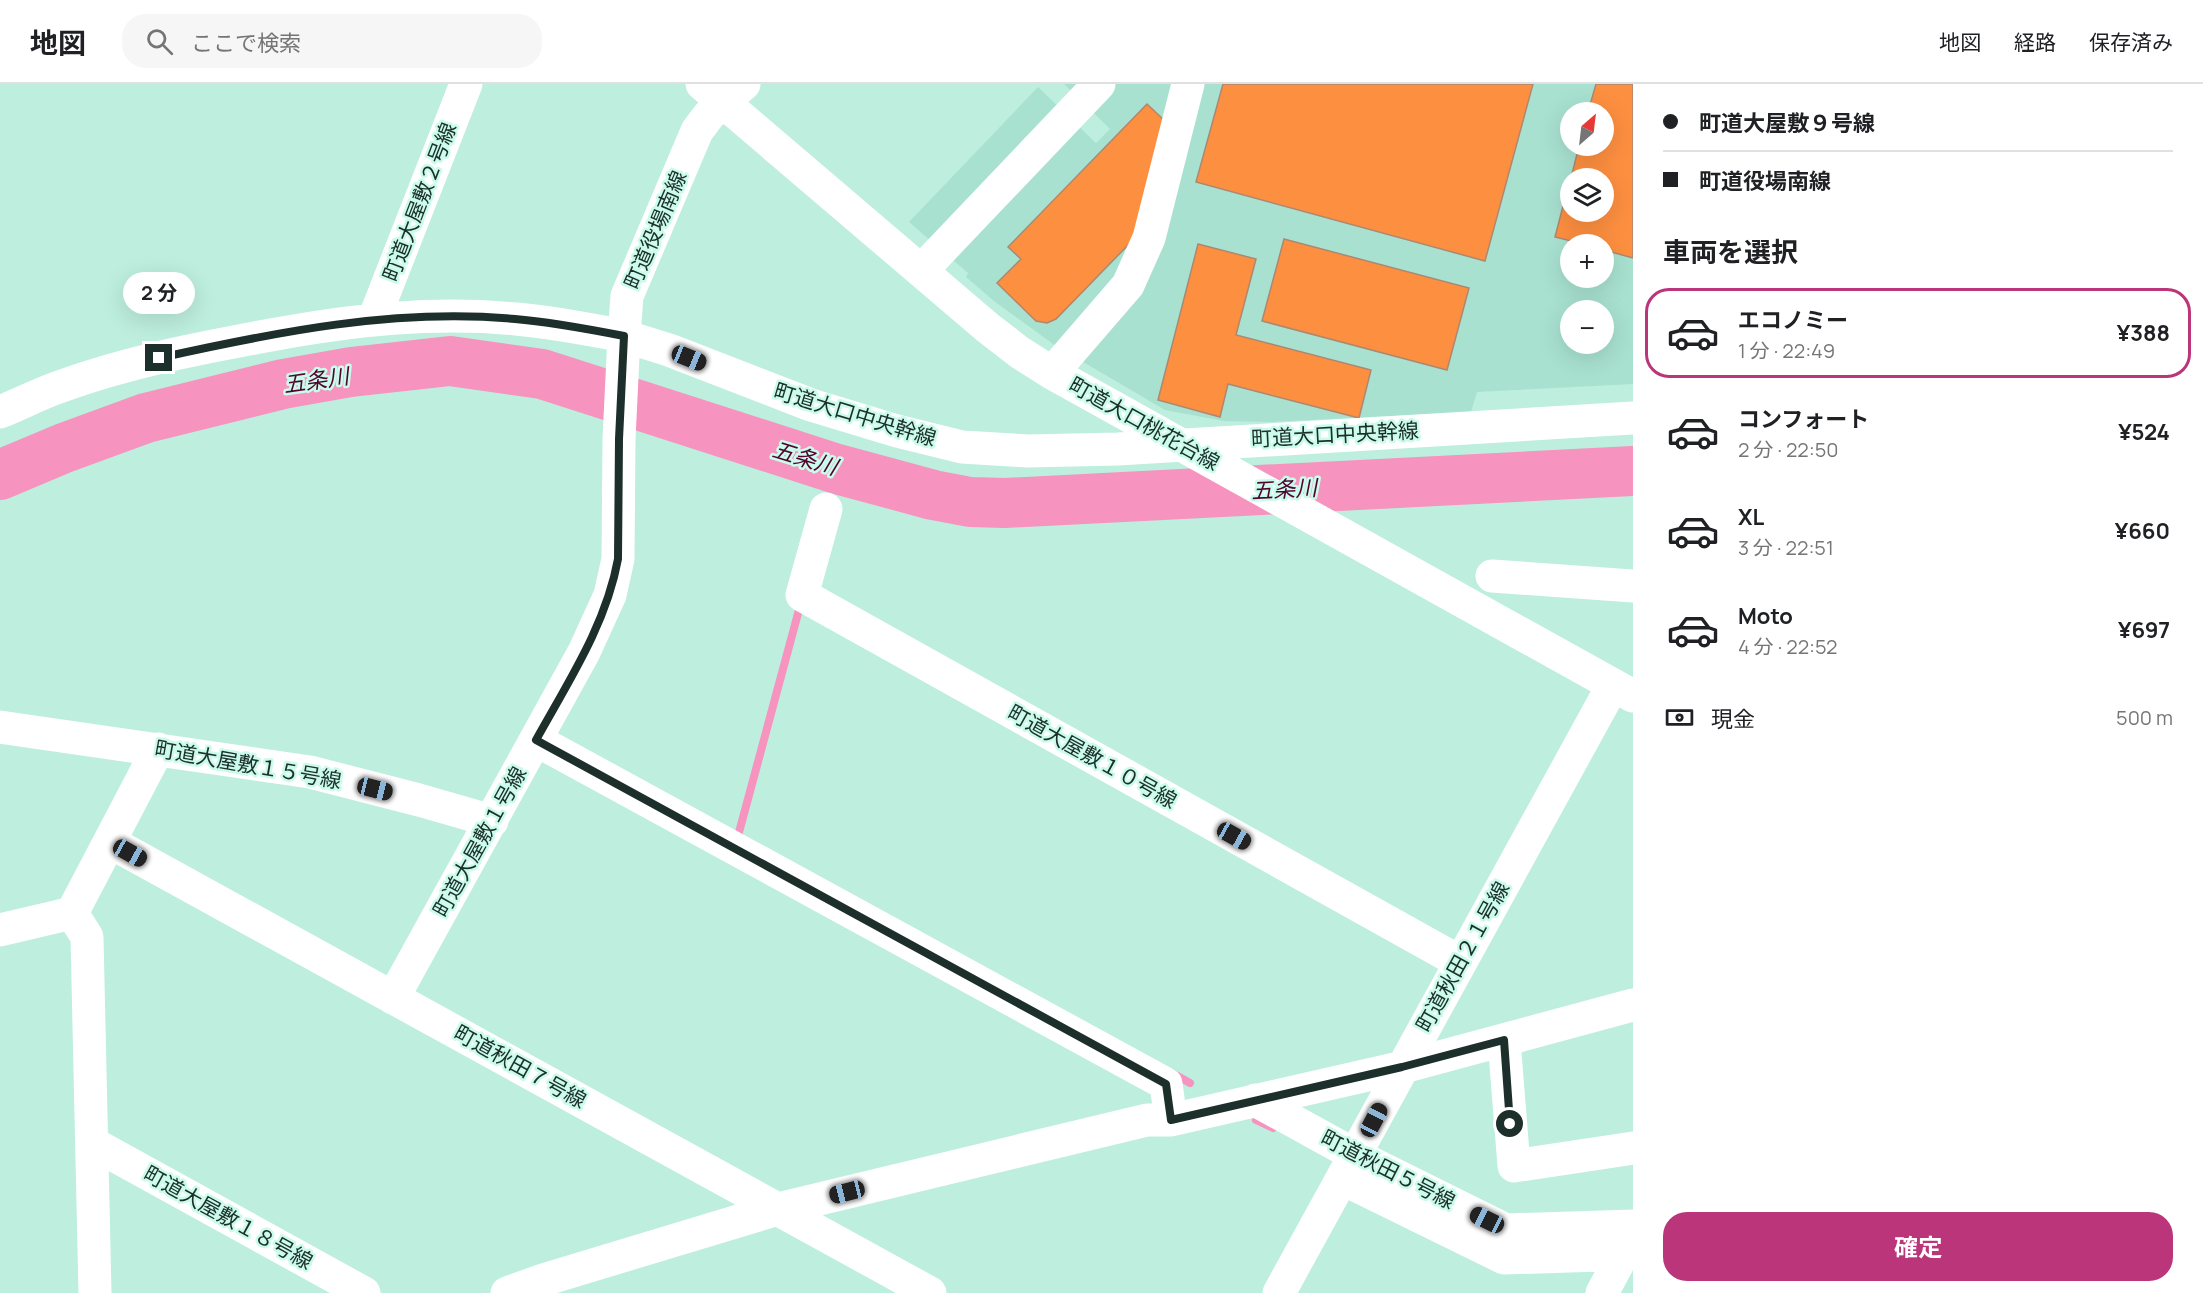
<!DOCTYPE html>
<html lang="ja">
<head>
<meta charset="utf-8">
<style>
  :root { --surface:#fff; --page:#f6f6f6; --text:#202124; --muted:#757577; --line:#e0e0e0; --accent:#ba3579 }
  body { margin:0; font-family:Manrope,"Noto Sans JP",sans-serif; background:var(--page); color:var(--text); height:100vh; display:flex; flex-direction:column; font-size:22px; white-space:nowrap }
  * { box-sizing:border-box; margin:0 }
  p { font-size:20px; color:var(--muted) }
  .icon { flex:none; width:33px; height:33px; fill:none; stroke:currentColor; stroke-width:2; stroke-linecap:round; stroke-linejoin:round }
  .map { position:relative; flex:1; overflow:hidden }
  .details { display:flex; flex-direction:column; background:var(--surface); width:570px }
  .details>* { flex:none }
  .top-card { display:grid; align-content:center; height:132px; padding:0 30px; background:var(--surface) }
  .needle { width:39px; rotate:28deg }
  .buttons { position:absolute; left:1560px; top:18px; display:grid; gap:12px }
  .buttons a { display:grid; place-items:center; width:54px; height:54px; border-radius:50%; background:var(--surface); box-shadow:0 6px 24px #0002; font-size:30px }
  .end { position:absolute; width:27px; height:27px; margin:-14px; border:8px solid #1c2f2a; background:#fff; box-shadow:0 0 0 3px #fff }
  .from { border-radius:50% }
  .bubble { position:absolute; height:42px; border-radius:21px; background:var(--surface); box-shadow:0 6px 24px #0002; font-size:20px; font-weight:700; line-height:42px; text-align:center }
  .car { position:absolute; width:18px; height:36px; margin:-18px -9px; border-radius:8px; box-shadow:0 0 4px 2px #0007; background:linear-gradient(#222 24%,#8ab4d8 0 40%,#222 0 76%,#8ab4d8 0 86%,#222 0) }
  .top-card b { display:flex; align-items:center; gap:21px; height:57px; font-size:22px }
  .top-card b+b { border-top:2px solid var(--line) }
  .top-card i { width:15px; height:15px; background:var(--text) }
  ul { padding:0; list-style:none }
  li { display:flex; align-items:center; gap:18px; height:90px; margin:0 12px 9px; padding:0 18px; border:3px solid transparent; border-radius:24px }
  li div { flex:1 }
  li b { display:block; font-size:22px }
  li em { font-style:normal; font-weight:700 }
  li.selected { border-color:var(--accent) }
  li>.icon { width:54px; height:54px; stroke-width:1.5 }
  h2 { padding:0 30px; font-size:27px; line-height:72px }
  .pay { display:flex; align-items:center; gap:15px; height:66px; padding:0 30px; font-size:22px }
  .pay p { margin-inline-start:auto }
  .button { display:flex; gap:12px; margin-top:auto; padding:12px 30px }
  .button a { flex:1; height:69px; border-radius:24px; background:var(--accent); color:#fff; font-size:24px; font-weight:700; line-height:69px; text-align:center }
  header { display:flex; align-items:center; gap:36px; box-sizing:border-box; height:84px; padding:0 30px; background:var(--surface); border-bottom:2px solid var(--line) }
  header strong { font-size:28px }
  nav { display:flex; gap:33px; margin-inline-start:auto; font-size:21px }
  .search { width:420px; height:54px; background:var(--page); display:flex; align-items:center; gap:15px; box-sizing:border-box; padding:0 21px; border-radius:24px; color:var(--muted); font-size:22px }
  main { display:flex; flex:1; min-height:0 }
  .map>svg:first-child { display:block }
</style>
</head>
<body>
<header>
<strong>地図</strong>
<div class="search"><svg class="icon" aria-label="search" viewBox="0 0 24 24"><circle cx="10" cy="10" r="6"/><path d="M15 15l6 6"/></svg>ここで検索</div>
<nav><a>地図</a><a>経路</a><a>保存済み</a></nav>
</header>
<main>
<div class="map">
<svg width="1633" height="1209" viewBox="0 0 1633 1209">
  <rect width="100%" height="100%" fill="#bdeede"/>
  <path fill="#a8e1d0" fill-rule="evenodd" d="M1064 0H1633V300L1477 308 1471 328 1270 338 1224 337 1165 326 1056 262 994 217 966 193 968 189 909 138 1038 3 1096 59 1110 45ZM1570 28H1604V62H1570ZM1570 94H1604V128H1570ZM1570 160H1604V194H1570ZM1570 226H1604V260H1570Z"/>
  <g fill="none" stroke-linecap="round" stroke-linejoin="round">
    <path stroke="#f693be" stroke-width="8" d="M744 756 738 752 800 522
      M1172 989 1190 999
      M1256 1036 1273 1044"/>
    <path stroke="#f693be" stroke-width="50" d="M0 391 64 364 146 334 283 300 351 288 450 277 542 290 837 385 933 411 970 418 1005 419 1633 387"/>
  </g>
  <path fill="#fd8f40" stroke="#ac8872" stroke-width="1.5" d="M1223 0H1533L1485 177 1196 98Z
    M1596 0H1633V174L1604 166V160H1583L1555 153 1570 95V128H1604V94H1571L1579 62H1604V28H1588Z
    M1147 20 1167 39 1133 156 1056 235 1047 239 1036 237 997 199 1021 175 1008 163Z
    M1284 155 1469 204 1447 286 1262 237Z
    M1198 160 1256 175 1236 251 1371 286 1359 334 1228 300 1220 333 1158 316Z"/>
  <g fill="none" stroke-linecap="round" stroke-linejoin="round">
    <path stroke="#fff" stroke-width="33" d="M702 0 988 244 1019 268 1052 289 1633 612
      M921 187 1099 0
      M374 235 466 0
      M1052 289 1128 201 1149 154 1188 0
      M0 328C20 320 39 310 59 303 127 278 200 264 271 251 352 236 433 227 516 235 552 238 588 245 624 252L627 212 697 47 709 31 744 0
      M826 425 802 511 1460 878
      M1492 492 1633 502
      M0 643 310 688 419 716 492 737
      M536 656 1166 1000 1171 1036
      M110 758 930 1209
      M72 829 87 853 95 1209
      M0 846 72 829 158 665
      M393 914 584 568 610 511 618 475 619 355 624 252 669 266 811 321 897 347 962 363 1028 367 1118 365 1633 334
      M1504 956 1514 1082 1633 1064
      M1255 1016 1355 1071 1506 1146 1633 1142
      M92 1059 364 1209
      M1343 1095 1504 1174 1633 1170
      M507 1209 543 1196 778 1125 1147 1036H1171L1403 983 1633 921
      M1279 1209 1613 601
      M1602 1209 1623 1170"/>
  </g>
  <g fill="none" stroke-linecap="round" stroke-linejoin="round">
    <path stroke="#1c2f2a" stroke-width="8" d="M159 274C276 248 395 224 515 235 552 238 588 245 624 252L619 355 618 475C606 541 568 598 536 656L1166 1000 1171 1036 1402 983 1504 956 1510 1040"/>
  </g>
  <g text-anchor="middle" stroke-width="5" stroke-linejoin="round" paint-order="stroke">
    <g font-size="21" fill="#1c2f2a" stroke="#cafbeb">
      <text transform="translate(420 118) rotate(-69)" y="7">町道大屋敷２号線</text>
      <text transform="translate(656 146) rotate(-67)" y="7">町道役場南線</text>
      <text transform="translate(855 331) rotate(17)" y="7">町道大口中央幹線</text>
      <text transform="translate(1144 340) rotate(29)" y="7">町道大口桃花台線</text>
      <text transform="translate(1335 351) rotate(-3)" y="7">町道大口中央幹線</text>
      <text transform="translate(1092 673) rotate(29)" y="7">町道大屋敷１０号線</text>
      <text transform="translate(248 681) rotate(10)" y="7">町道大屋敷１５号線</text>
      <text transform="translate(480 758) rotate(-61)" y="7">町道大屋敷１号線</text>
      <text transform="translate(1463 873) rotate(-61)" y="7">町道秋田２１号線</text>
      <text transform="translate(520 983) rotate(29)" y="7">町道秋田７号線</text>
      <text transform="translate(1388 1086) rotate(27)" y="7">町道秋田５号線</text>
      <text transform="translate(228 1134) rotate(29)" y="7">町道大屋敷１８号線</text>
    </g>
    <g font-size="22" font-style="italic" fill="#50032f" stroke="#cafbeb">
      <text transform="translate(316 296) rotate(-8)" y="8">五条川</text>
      <text transform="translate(805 374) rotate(17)" y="8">五条川</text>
      <text transform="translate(1284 405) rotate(-3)" y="8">五条川</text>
    </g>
  </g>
</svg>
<div class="buttons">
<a><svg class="needle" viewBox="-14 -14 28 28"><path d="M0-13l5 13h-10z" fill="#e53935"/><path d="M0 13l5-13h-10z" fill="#757577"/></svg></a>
<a><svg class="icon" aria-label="layers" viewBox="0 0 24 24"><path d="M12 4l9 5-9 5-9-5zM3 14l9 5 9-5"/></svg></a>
<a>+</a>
<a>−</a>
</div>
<i class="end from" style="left:1510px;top:1040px"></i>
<i class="end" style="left:159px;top:274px"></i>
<div class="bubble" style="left:123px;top:188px;width:72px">2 分</div>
<i class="car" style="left:689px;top:274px;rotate:112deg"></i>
<i class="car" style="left:375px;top:705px;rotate:104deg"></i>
<i class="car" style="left:1234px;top:752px;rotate:119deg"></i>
<i class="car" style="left:130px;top:769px;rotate:119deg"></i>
<i class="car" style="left:1374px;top:1036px;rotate:28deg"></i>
<i class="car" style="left:847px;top:1108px;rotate:256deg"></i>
<i class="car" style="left:1487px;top:1136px;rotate:296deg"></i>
</div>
<section class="details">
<div class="top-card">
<b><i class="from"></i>町道大屋敷９号線</b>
<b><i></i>町道役場南線</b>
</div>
<h2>車両を選択</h2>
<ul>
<li class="selected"><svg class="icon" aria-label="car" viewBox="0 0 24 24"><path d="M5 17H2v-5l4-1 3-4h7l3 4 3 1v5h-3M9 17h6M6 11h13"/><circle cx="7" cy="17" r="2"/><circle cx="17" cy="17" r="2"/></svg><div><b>エコノミー</b><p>1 分 · 22:49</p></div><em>¥388</em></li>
<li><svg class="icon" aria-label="car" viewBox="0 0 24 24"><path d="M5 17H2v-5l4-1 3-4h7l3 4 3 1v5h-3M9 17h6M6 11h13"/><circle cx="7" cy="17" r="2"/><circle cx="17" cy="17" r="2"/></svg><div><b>コンフォート</b><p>2 分 · 22:50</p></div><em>¥524</em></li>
<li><svg class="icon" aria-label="car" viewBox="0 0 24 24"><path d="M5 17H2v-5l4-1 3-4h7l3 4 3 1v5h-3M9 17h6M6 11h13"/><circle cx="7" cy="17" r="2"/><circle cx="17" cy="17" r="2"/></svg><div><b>XL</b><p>3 分 · 22:51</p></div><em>¥660</em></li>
<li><svg class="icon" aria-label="car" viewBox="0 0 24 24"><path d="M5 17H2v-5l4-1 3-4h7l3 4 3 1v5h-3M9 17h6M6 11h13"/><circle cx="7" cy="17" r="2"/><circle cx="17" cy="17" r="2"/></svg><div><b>Moto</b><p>4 分 · 22:52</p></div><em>¥697</em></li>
</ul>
<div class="pay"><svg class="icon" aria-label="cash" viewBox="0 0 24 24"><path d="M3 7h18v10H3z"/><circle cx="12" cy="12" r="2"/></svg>現金<p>500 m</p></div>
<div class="button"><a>確定</a></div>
</section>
</main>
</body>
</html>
